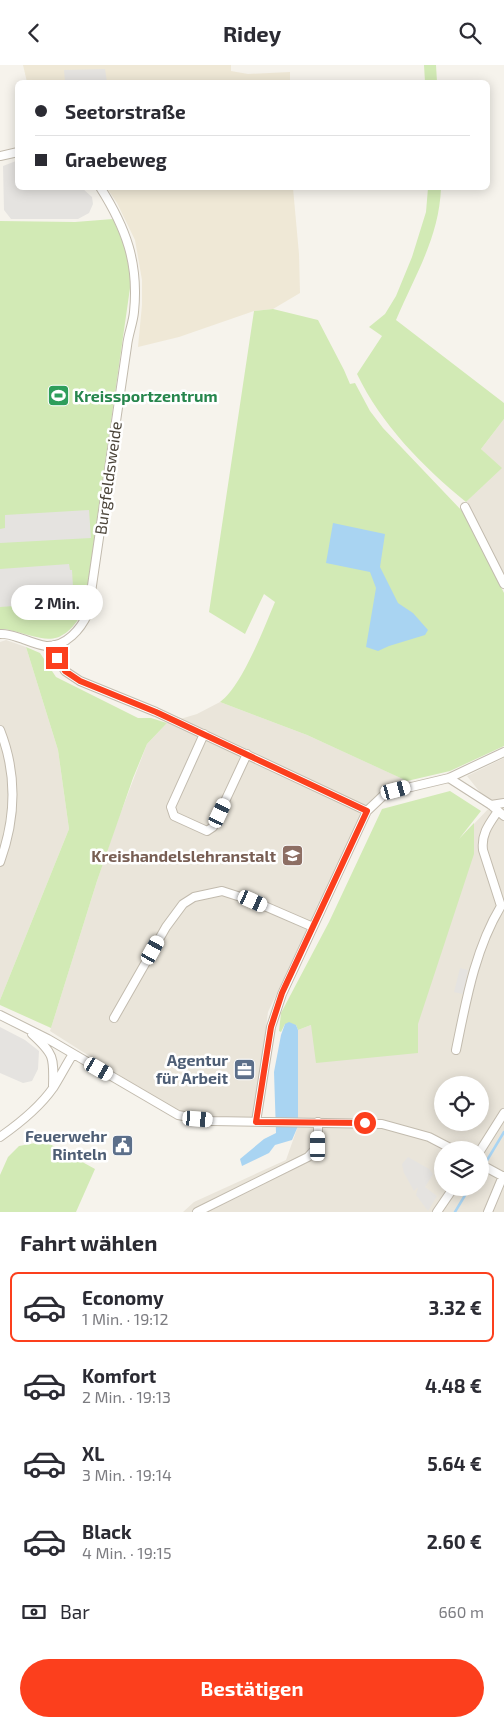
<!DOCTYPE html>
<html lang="de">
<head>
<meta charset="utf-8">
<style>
  :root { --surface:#fff; --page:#f2f2f3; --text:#2b2b33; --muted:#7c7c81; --line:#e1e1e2; --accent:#fc3f1d }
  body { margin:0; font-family:"Exo 2",sans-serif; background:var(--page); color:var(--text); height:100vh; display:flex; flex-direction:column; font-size:19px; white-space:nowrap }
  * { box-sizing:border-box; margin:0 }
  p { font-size:16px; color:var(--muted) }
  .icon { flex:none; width:28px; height:28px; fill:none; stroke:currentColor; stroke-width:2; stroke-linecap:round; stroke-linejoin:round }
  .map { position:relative; height:1147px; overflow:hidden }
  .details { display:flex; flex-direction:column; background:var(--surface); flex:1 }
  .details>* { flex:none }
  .guide { position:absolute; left:15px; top:15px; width:475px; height:110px; border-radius:8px; box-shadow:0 2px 12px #0003; display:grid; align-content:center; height:110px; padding:0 20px; background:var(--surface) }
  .buttons { position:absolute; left:434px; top:1011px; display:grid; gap:10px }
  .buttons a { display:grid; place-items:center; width:55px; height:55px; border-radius:50%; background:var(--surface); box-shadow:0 2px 12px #0003; font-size:25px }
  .end { position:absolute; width:22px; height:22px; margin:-11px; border:6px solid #fc3f1d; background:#fff; box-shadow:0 0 0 2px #fff }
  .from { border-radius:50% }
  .bubble { position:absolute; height:35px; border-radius:18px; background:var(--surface); box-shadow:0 2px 12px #0003; font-size:16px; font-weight:700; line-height:35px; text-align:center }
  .car { position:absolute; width:15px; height:30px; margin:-15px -8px; border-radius:6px; box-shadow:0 0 4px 1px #0007; background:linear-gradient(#fff 24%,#345 0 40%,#fff 0 76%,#345 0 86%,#fff 0) }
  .guide b { display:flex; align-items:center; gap:18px; height:48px; font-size:19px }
  .guide b+b { border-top:1px solid var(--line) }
  .guide i { width:12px; height:12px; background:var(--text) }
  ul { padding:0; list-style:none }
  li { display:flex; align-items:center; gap:15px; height:70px; margin:0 10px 8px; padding:0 10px; border:2px solid transparent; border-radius:8px }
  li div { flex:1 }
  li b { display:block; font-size:19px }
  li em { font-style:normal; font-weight:700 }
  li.selected { border-color:var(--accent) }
  li>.icon { width:45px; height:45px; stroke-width:1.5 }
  h2 { padding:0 20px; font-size:22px; line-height:60px }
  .pay { display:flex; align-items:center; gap:12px; height:55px; padding:0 20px; font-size:19px }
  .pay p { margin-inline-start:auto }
  .button { display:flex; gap:10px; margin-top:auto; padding:10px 20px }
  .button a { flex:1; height:58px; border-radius:30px; background:var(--accent); color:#fff; font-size:20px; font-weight:700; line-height:58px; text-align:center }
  header { display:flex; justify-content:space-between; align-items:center; height:65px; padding:0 20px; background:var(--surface); font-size:22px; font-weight:700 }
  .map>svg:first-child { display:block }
</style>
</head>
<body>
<header><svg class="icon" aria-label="back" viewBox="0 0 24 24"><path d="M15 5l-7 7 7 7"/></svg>Ridey<svg class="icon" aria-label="search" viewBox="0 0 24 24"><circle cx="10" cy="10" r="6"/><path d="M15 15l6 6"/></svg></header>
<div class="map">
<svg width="504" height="1147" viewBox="0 0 504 1147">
  <rect width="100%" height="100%" fill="#f6f3ec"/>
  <path fill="#eae5da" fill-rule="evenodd" d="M504 354V511L466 437 501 403 481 384Z
    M6 575 26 582 58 685 69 764 0 935V577Z
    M220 637 307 670 416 720 386 728 367 746 308 862 268 947 254 1054 212 1053 174 1045 50 966 97 816 116 760 147 679 167 658 197 649Z
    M504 693V1147H183L194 1137 286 1095 298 1061V965L311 960 452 782 491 741 467 711ZM442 1020H480V1058H442ZM442 1085H480V1122H442Z"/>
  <path fill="#efe8d6" d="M23 0H231V6L248 9 290 7V17H27Z
    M107 123H293L299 189 300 228 273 244 254 246 179 272 138 282 142 240V215L135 175 117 138Z"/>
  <path fill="#d2eab5" d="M424 0H436L437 17H425Z
    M428 123H441C439 173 415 210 396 255L504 338V354L481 384 502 403 466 437C423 402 381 359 357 309L382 271 369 262 385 249 396 231 412 192 426 147Z
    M113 154 125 181 131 216 84 546C58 587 46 573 5 564L0 565V156L75 157Z
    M273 244 318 255 344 305 350 319 355 318 370 346 383 363 463 447 504 528V681L450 706 407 716 307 670 220 637C242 621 264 563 275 537L264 529 245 569 209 547 254 246Z
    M26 582 40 588 56 612 138 653H151L167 658 147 679 133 713 97 816 51 963 0 940V935L69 764 58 685Z
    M450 726 481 746 459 774 474 758V789L418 959V988L316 998 311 960 298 965 296 960 285 959 281 967 279 966 281 948 329 857 382 744Z
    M35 1078H48L95 1104 76 1147H0V1110L8 1092 19 1081Z"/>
  <path fill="#e5e3e0" d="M105 4 107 17H65L64 5Z
    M16 96 17 97 18 122 82 123 92 132 93 139 89 148 78 154H11L4 145 3 101Z
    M89 445 91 473 0 478V464L5 463V450Z
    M69 499 70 505H72L73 522 74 531H72V537L0 542V504Z
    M460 903 468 905 463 929 454 927Z
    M0 962 25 975 39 986 38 1004 32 1016 23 1018 0 1008Z
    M408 1092 429 1104 433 1109 425 1122 437 1131 428 1146 416 1130 418 1122 414 1126 404 1108 402 1099Z"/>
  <path fill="#a9d4f2" d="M333 458 385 469 380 502 398 538 413 548 428 565 425 570 389 581 378 586 366 582 376 523 370 507 326 498Z
    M289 957 296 960 298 965V1061L292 1075 275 1080 269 1088 242 1101 240 1094 264 1074 276 1068 274 1007 281 970 285 959Z"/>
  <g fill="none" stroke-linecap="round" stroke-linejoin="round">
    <path stroke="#a9d4f2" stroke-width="2.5" d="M480 1107 504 1067
      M455 1147 470 1122"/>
    <defs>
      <path id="minor" d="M0 91 18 87
        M465 442 504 519
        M0 569C8 568 16 572 23 574 31 577 39 580 46 581 66 582 81 564 88 548L127 281C128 270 133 258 134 247 139 198 126 163 100 122
        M54 580 57 593 65 606 80 616 156 647 367 746
        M0 665C17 708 16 753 0 797
        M204 669 171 742 174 751 207 766 213 762 247 689
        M449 713 491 740 504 751
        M491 740 504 738
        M498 746C489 759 481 769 483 785L501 841
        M0 950 48 974 178 1050 212 1056 382 1059 429 1072 454 1085
        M114 953 166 862 183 839 194 832 222 826 253 836 313 862
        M32 969C54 989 54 992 53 1021
        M456 985C466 936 475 884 501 841
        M256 1057 271 962 282 929 367 746 386 728 449 713 504 687
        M0 1072C20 1058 39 1043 53 1023 60 1012 66 1000 73 989
        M480 1086 504 1048
        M480 1099 504 1112
        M197 1147 308 1092 318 1081V1057
        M437 1147 454 1122
        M488 1147 503 1111"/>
    </defs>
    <use href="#minor" stroke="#c2bbae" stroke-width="10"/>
    <use href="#minor" stroke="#fff" stroke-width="8"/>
  </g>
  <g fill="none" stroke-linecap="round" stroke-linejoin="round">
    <path stroke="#fc3f1d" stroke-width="6" d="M57 593 65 606 80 616 156 647 367 746 282 928 271 962 256 1057 365 1058"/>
  </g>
  <defs>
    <symbol id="stadium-square" viewBox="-11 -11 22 22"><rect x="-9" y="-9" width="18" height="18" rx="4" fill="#2e9e5b" stroke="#fff"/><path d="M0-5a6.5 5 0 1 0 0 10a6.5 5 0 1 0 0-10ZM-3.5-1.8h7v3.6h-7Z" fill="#fff"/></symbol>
    <symbol id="school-square" viewBox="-11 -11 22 22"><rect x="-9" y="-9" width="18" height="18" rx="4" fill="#8d6e63" stroke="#fff"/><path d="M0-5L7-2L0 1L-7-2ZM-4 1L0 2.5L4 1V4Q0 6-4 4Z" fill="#fff"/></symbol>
    <symbol id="office-square" viewBox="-11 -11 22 22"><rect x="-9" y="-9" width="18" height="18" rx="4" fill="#5c6f8a" stroke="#fff"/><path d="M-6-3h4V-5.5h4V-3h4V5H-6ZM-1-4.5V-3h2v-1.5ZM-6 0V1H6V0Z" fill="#fff"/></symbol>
    <symbol id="civic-square" viewBox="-11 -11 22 22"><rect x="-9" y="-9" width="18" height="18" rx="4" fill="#5c6f8a" stroke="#fff"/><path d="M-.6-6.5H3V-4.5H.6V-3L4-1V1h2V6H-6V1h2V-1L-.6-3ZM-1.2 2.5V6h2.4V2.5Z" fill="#fff"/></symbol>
  </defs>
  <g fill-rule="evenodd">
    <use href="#stadium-square" x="46" y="318" width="25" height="25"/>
    <use href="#school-square" x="280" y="778" width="25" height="25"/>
    <use href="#office-square" x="232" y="992" width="25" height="25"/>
    <use href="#civic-square" x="110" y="1068" width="25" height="25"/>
  </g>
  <g text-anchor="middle" stroke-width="5" stroke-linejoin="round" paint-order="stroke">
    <g font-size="16" font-weight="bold" fill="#27864d" stroke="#fff" text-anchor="start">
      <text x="74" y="337">Kreissportzentrum</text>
    </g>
    <g font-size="16" fill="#4b4439" stroke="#fff">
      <text transform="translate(108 413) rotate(-82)" y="6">Burgfeldsweide</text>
    </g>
    <g font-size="16" font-weight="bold" fill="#785e54" stroke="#fff" text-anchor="end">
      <text x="276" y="797">Kreishandelslehranstalt</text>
    </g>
    <g font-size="16" font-weight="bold" fill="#4e5e75" stroke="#fff" text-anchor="end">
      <text x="228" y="1001">Agentur<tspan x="228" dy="18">für Arbeit</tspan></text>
      <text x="107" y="1077">Feuerwehr<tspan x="107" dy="18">Rinteln</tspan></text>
    </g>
  </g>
</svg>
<div class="buttons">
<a><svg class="icon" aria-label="locate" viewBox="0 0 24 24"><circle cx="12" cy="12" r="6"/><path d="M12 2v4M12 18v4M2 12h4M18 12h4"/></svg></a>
<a><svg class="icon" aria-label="layers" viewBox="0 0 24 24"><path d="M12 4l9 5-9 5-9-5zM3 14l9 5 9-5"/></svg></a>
</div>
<i class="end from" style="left:365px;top:1058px"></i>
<i class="end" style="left:57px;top:593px"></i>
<div class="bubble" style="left:11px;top:520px;width:92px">2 Min.</div>
<i class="car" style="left:396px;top:725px;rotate:75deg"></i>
<i class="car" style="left:220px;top:748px;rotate:25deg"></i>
<i class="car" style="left:253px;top:836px;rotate:114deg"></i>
<i class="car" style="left:153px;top:885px;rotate:29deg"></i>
<i class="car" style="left:99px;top:1004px;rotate:120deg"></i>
<i class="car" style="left:198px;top:1054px;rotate:95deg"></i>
<i class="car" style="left:318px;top:1081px;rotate:0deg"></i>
<div class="guide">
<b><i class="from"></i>Seetorstraße</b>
<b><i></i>Graebeweg</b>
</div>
</div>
<section class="details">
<h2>Fahrt wählen</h2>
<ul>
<li class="selected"><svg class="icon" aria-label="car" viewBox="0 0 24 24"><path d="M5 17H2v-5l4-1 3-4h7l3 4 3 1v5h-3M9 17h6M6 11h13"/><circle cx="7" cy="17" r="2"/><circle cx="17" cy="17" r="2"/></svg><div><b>Economy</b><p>1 Min. · 19:12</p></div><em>3.32 €</em></li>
<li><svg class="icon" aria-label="car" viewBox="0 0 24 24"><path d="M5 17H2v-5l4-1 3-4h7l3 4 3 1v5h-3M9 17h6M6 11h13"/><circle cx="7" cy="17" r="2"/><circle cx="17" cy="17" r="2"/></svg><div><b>Komfort</b><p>2 Min. · 19:13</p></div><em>4.48 €</em></li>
<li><svg class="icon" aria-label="car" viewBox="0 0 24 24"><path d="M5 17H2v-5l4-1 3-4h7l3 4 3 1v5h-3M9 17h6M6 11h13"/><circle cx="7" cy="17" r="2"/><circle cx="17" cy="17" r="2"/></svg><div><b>XL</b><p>3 Min. · 19:14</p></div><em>5.64 €</em></li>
<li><svg class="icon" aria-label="car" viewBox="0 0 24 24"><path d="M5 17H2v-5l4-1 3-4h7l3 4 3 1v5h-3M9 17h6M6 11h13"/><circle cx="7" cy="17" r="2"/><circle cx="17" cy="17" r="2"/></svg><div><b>Black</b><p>4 Min. · 19:15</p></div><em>2.60 €</em></li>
</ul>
<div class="pay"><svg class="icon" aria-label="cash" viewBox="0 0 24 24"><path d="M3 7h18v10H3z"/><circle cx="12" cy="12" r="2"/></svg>Bar<p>660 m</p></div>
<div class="button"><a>Bestätigen</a></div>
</section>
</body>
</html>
